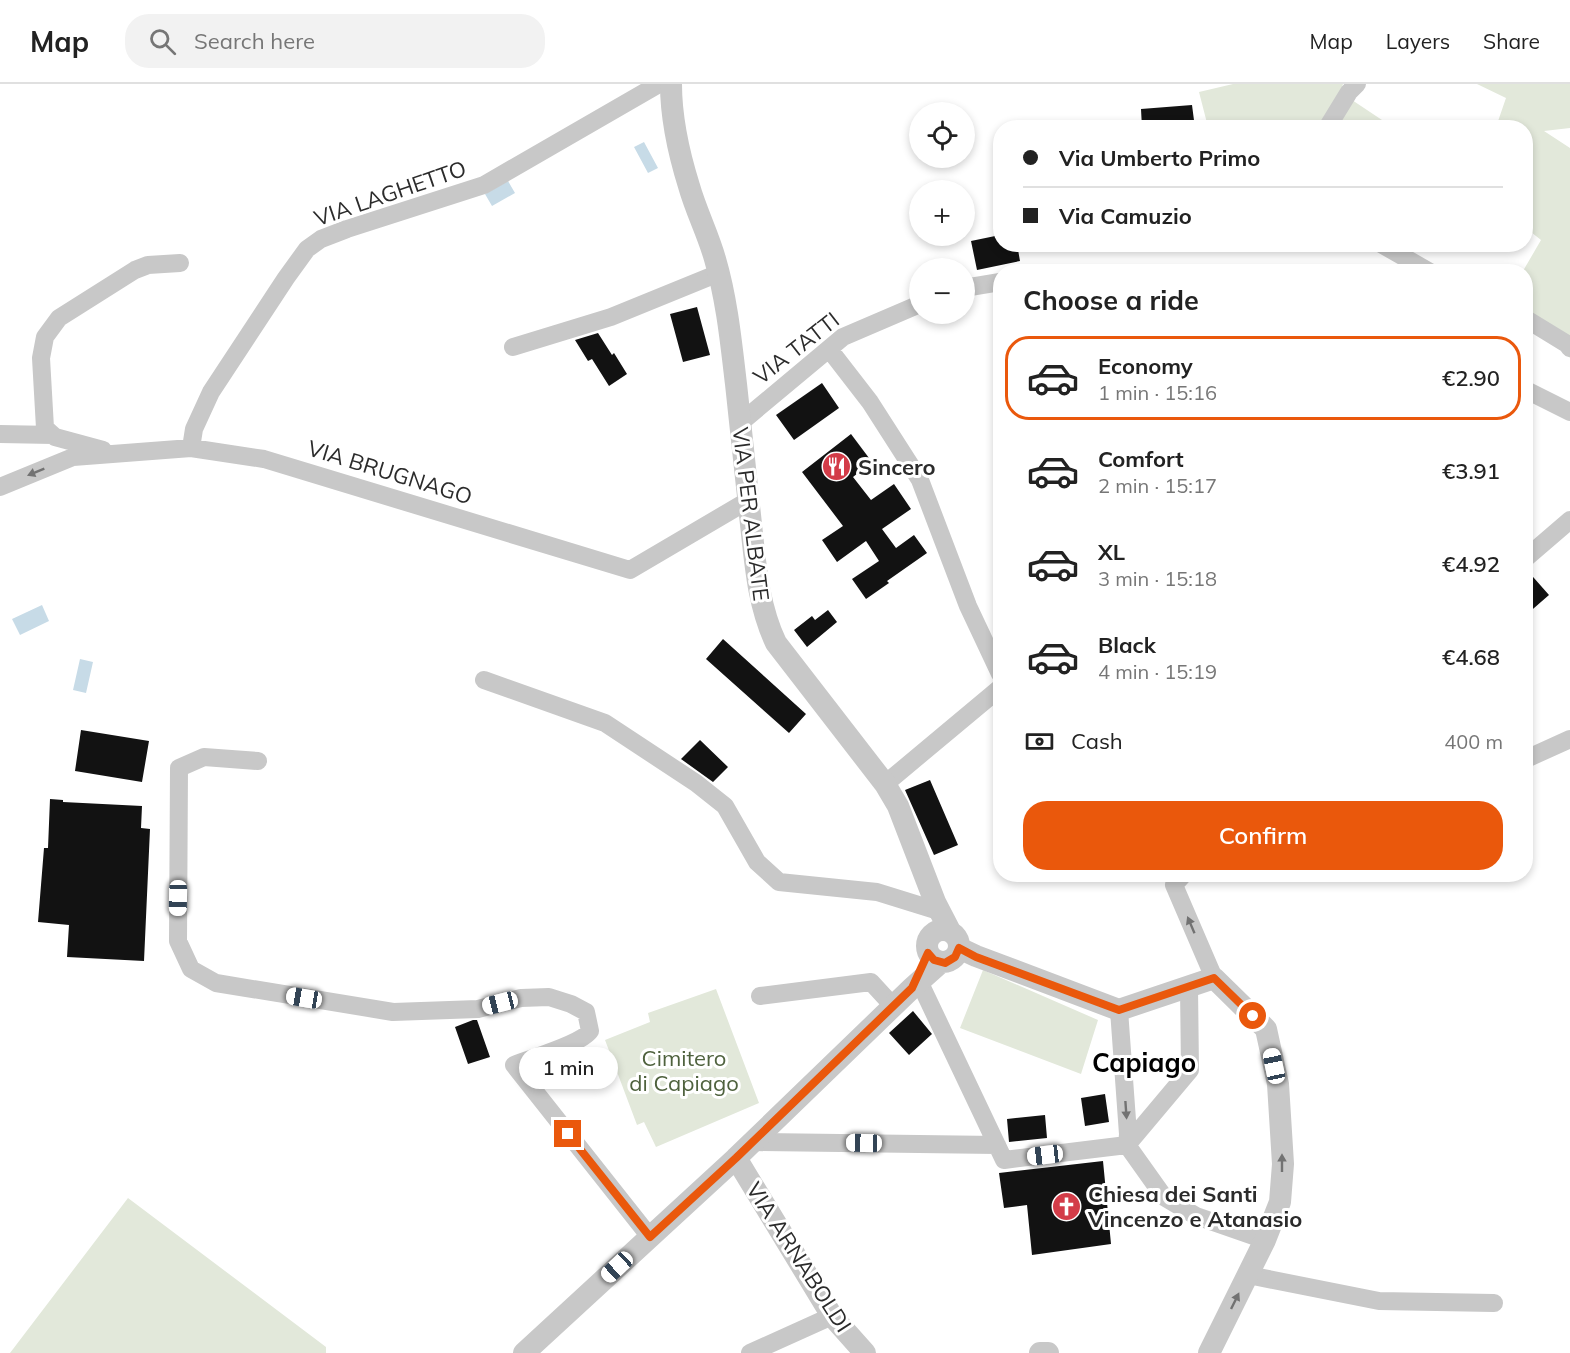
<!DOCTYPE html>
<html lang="en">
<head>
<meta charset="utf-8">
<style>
  :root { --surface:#fff; --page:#f2f2f2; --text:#222; --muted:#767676; --line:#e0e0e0; --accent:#ea580c }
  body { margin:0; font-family:Mulish,sans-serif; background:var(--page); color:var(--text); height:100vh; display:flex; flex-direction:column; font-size:22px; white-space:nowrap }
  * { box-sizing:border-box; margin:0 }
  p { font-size:20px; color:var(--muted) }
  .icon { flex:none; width:33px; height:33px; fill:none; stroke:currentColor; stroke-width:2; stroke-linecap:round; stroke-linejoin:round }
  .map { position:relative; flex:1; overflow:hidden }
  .side { position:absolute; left:993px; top:180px; width:540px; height:618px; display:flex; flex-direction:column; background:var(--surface); border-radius:24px; box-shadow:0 3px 9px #0003 }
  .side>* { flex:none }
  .guide { position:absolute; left:993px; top:36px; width:540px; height:132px; border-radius:24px; box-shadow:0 3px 9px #0003; display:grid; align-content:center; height:132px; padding:0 30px; background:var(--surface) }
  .tools { position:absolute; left:909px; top:18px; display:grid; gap:12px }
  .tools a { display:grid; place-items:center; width:66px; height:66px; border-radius:50%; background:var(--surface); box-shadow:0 3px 9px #0003; font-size:30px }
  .end { position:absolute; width:27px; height:27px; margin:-14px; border:8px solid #ea580c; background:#fff; box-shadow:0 0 0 3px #fff }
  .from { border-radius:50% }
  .bubble { position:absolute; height:42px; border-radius:21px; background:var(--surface); box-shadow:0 3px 9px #0003; font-size:20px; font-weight:600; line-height:42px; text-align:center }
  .car { position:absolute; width:18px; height:36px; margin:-18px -9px; border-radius:8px; box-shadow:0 0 4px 2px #0007; background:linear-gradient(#fff 24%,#345 0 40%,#fff 0 76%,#345 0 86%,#fff 0) }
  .guide b { display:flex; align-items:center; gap:21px; height:57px; font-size:22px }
  .guide b+b { border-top:2px solid var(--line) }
  .guide i { width:15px; height:15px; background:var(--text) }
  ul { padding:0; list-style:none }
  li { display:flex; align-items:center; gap:18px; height:84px; margin:0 12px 9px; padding:0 18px; border:3px solid transparent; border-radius:24px }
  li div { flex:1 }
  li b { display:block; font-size:22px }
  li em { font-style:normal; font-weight:600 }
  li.current { border-color:var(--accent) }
  li>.icon { width:54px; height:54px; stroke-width:1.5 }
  h2 { padding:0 30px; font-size:27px; line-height:72px }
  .pay { display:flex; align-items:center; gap:15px; height:66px; padding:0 30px; font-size:22px }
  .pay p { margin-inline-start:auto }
  .action { display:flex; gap:12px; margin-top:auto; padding:12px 30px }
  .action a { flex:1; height:69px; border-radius:24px; background:var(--accent); color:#fff; font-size:24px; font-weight:600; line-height:69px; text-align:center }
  header { display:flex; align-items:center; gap:36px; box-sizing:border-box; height:84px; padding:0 30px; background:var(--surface); border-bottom:2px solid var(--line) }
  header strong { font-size:28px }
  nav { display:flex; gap:33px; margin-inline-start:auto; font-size:21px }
  .search { width:420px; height:54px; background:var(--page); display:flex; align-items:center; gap:15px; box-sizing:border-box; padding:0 21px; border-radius:24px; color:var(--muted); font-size:22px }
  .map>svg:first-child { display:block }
</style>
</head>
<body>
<header>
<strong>Map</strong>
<div class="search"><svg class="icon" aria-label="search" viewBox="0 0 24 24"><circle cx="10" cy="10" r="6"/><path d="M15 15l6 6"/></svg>Search here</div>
<nav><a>Map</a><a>Layers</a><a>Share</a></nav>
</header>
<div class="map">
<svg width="1570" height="1269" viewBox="0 0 1570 1269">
  <rect width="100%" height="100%" fill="#fff"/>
  <path fill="#e2e8da" d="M1233 0H1343L1340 8 1391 42 1424 43H1208L1199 8Z
    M1477 0H1570V44L1544 47 1570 64V274L1526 228V188L1523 187 1541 156 1526 144V44L1496 43 1506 14Z
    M983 886 1098 936 1081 990 960 944Z
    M716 905 759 1019 656 1063 644 1038 637 1041 605 956 650 938 648 929Z
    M128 1114 326 1263V1269H10Z"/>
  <path fill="#c7dbe7" d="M644 58 658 84 648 89 634 63Z
    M508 97 515 109 492 122 485 110Z
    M42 521 49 537 20 551 12 535Z
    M80 575 93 578 86 609 73 606Z"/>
  <path fill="#121212" d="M1192 21 1195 44H1142L1141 25Z
    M1000 151V160H1017L1020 177 977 186 971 157Z
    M697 223 710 271 683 278 670 230Z
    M598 249 612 271 614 269 627 290 609 302 592 275 588 277 575 256Z
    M822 299 839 324 794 356 776 331Z
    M851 350 872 378 853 393 871 416 894 400 911 425 882 445 896 464 914 451 927 469 887 497 889 499 866 515 852 495 879 477 866 457 837 478 822 456 843 442 802 388Z
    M1526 485 1549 511 1526 531Z
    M828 526 837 538 807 563 794 546 812 532 815 536Z
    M723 555 806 630 789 649 706 575Z
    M81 646 149 657 142 698 75 687Z
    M700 656 728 683 713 698 681 675Z
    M930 696 958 761 934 771 905 706Z
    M50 715 63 716V718L142 722 141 744 150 745 144 877 67 873 69 841 38 838 44 764H48Z
    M913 927 932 950 909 971 889 949Z
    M473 936H477L490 973 468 980 455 943Z
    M1105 1010 1109 1038 1085 1042 1081 1014Z
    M1045 1031 1047 1054 1009 1058 1007 1035Z
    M1103 1077 1111 1160 1032 1171 1027 1121 1004 1124 999 1089Z"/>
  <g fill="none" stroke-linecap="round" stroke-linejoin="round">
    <path stroke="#c8c8c8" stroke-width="18" d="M1327 44 1349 8 1357 0
      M1381 160 1430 188
      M964 204 1000 198
      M1526 235 1567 260 1570 264
      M513 263 611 233 719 189
      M829 265 870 318 920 396 968 522 1000 590
      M1526 306 1570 328
      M740 339 843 253 920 220
      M0 350 53 351
      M191 364 194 345 211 308 286 194 307 165 321 155 347 145 484 101 659 0
      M103 366 55 353 45 344 41 274 45 253 59 234 135 186 148 181 180 179
      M0 403 73 373 191 364 264 375 630 486 749 416
      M1526 474 1570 436
      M484 596 605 639 696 699 725 722 757 778 779 798 877 808 935 826
      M1526 675 1570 655
      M258 677 204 673 179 684 178 857 191 885 216 899 393 928 478 925 521 914 549 913 571 920 586 928 590 947C581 960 531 974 514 981L650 1153
      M885 700 1000 604
      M1184 790 1174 801 1214 894
      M919 897 1004 1076 1127 1061 1190 986 1189 903
      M760 912 871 898 893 922
      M1119 926 1128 1050 1127 1061 1164 1113 1196 1132 1265 1156
      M753 1058 997 1061
      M1248 1191 1379 1217 1494 1219
      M750 1269 832 1232"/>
    <path stroke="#c8c8c8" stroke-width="22" d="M671 0C671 34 679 70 689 102 696 127 708 150 715 175 727 216 731 258 736 300 741 344 745 387 750 431 755 475 757 519 776 559L885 700 898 722 935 818 950 847
      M927 862a16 16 0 1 1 32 0a16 16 0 1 1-32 0Z
      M959 864 976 872 1119 926 1214 894 1266 945 1278 1000 1283 1080 1280 1118 1265 1156 1209 1269
      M736 1074 832 1232 865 1269
      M524 1269 736 1074 912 904 940 879
      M1040 1269H1048"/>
  </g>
  <defs><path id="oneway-solid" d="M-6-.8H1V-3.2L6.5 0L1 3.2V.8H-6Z" transform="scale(1.5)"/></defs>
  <g fill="#727272">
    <use href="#oneway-solid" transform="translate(36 388) rotate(158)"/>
    <use href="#oneway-solid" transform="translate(1191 841) rotate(-113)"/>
    <use href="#oneway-solid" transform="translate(1126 1026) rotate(86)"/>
    <use href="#oneway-solid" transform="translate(1282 1079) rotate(-90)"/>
    <use href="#oneway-solid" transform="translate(1235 1217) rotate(-64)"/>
  </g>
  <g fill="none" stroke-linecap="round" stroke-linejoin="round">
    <path stroke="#ea580c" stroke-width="8" d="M568 1050 650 1153 736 1074 912 904 928 869 934 876 945 879 955 873 959 864 976 873 1119 926 1214 894 1253 932"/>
  </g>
  <defs>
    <symbol id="restaurant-disc" viewBox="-11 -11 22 22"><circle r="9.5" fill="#d33c48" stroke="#fff"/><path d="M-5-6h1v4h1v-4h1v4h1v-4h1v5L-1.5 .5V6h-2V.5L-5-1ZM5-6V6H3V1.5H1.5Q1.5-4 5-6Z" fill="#fff"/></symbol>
    <symbol id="church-disc" viewBox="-11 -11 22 22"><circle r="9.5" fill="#d33c48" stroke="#fff"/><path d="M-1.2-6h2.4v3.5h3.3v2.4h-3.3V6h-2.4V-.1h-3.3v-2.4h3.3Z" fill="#fff"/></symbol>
  </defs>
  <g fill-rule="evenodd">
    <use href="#restaurant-disc" x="820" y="366" width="33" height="33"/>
    <use href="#church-disc" x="1050" y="1106" width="33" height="33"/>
  </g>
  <g text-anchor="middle" stroke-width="6" stroke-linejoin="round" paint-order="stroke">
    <g font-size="22" fill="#2b2b2b" stroke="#fff">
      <text transform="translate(390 109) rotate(-19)" y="8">VIA LAGHETTO</text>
      <text transform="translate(796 264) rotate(-38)" y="8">VIA TATTI</text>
      <text transform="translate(390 388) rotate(17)" y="8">VIA BRUGNAGO</text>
      <text transform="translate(751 430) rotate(83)" y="8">VIA PER ALBATE</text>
      <text transform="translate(799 1173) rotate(57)" y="8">VIA ARNABOLDI</text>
    </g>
    <g font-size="22" font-weight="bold" fill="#2b2b2b" stroke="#fff" text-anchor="start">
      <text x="858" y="391">Sincero</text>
      <text x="1088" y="1118">Chiesa dei Santi<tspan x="1088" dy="25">Vincenzo e Atanasio</tspan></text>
    </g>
    <g font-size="22" fill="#4f623e" stroke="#fff">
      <text x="684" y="982">Cimitero<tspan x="684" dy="25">di Capiago</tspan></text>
    </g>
    <g font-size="26" font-weight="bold" fill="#000" stroke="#fff">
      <text x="1144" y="988">Capiago</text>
    </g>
  </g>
</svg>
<div class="tools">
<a><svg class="icon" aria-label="locate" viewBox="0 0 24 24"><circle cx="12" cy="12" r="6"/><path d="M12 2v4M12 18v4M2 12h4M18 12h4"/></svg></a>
<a>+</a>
<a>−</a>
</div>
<i class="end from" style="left:1253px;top:932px"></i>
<i class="end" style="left:568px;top:1050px"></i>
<div class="bubble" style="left:519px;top:963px;width:99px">1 min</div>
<i class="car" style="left:178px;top:814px;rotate:181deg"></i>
<i class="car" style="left:304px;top:914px;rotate:279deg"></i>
<i class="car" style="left:500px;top:919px;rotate:256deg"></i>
<i class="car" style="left:1274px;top:982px;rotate:348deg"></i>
<i class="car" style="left:864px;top:1059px;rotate:271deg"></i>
<i class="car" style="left:1045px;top:1071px;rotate:263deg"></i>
<i class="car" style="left:617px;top:1183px;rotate:227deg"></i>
<div class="guide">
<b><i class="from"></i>Via Umberto Primo</b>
<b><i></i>Via Camuzio</b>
</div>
<section class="side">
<h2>Choose a ride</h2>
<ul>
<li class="current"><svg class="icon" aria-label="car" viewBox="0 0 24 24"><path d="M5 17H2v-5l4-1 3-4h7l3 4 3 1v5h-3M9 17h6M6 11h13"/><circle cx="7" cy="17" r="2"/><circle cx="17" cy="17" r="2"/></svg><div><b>Economy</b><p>1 min · 15:16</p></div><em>€2.90</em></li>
<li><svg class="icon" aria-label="car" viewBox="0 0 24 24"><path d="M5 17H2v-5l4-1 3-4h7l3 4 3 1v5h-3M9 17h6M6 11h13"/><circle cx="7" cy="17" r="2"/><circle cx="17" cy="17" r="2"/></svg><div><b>Comfort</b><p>2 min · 15:17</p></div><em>€3.91</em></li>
<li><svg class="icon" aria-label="car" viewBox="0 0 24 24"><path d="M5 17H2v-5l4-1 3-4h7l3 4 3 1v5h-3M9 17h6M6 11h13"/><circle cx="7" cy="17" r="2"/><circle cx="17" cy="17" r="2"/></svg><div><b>XL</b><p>3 min · 15:18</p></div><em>€4.92</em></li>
<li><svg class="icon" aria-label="car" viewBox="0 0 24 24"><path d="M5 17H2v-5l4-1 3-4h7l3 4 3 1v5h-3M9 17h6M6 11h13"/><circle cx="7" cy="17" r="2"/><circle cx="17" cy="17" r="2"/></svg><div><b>Black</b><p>4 min · 15:19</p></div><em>€4.68</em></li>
</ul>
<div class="pay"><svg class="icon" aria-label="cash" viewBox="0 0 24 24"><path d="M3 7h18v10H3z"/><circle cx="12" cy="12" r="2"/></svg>Cash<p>400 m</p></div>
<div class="action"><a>Confirm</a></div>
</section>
</div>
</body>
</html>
